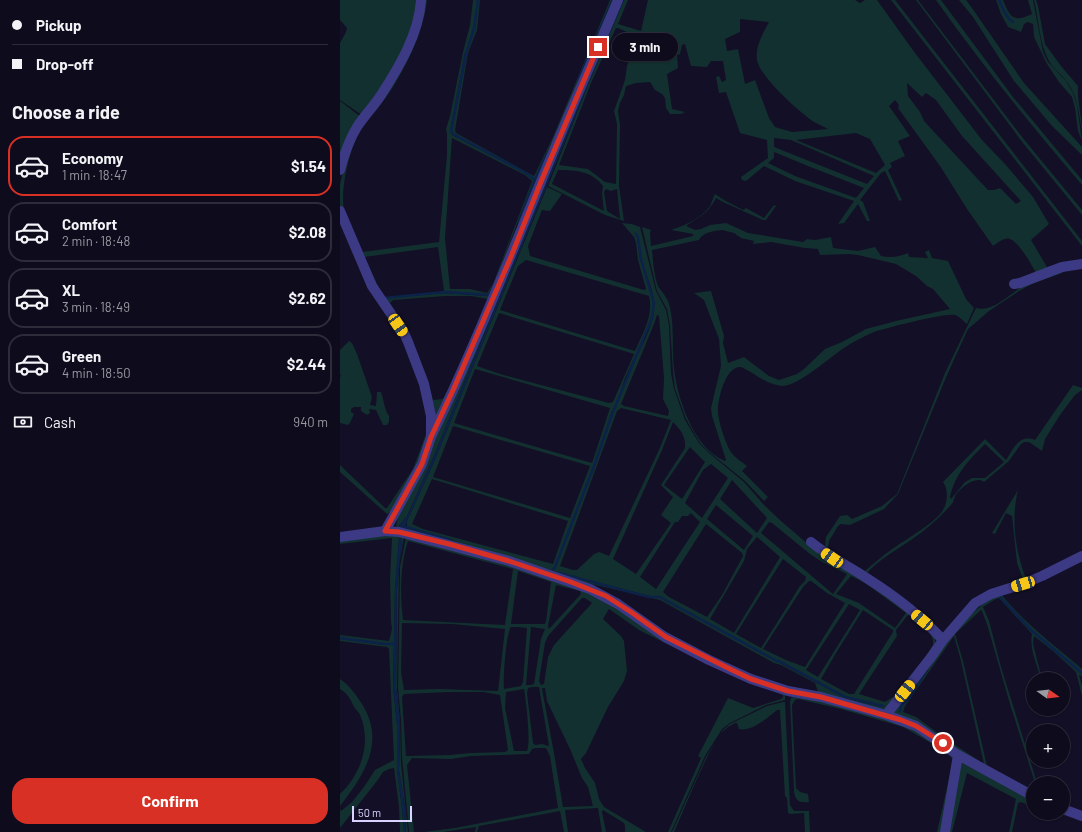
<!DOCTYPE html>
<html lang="en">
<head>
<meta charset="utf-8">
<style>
  :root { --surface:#0e0b1c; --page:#1c1929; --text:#f1f3f6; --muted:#9b9ba3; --line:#2e2b3b; --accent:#d93025 }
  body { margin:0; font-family:Barlow,sans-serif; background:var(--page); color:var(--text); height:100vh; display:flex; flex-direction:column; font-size:15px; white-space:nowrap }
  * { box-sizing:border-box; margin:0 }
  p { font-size:13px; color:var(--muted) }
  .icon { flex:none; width:22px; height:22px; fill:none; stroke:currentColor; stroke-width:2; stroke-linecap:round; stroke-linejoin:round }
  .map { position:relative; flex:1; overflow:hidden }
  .details { display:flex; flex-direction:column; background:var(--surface); width:340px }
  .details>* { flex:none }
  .guide { display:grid; align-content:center; height:88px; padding:0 12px; background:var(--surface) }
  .needle { width:26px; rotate:104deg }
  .tools { position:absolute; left:686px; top:672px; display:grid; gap:8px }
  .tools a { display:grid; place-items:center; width:44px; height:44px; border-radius:50%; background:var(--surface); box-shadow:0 1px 3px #0004,0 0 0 1px var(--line); font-size:20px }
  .scale { position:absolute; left:12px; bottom:10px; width:60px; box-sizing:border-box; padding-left:4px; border:2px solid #d9d4ff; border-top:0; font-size:11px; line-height:14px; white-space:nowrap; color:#d9d4ff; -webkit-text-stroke:3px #130f26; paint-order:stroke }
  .end { position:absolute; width:18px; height:18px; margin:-9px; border:5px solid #d93025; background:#fff; box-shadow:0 0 0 2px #fff }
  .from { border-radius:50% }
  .bubble { position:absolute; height:28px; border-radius:14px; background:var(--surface); box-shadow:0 1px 3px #0004,0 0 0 1px var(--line); font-size:13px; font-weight:700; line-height:28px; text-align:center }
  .car { position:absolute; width:12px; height:24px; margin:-12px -6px; border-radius:5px; box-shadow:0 0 3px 1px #0007; background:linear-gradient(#f5c518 24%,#345 0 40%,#f5c518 0 76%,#345 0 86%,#f5c518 0) }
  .guide b { display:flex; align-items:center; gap:14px; height:38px; font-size:15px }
  .guide b+b { border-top:1px solid var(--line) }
  .guide i { width:10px; height:10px; background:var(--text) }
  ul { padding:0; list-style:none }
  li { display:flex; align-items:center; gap:12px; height:60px; margin:0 8px 6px; padding:0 4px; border:2px solid var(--line); border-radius:16px }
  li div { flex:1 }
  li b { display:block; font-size:15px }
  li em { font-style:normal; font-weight:700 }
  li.current { border-color:var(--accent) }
  li>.icon { width:36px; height:36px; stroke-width:1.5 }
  h2 { padding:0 12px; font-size:18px; line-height:48px }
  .pay { display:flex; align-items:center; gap:10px; height:44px; padding:0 12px; font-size:15px }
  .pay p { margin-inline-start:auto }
  .action { display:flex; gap:8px; margin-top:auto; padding:8px 12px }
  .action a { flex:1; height:46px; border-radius:16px; background:var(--accent); color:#fff; font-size:16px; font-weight:700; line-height:46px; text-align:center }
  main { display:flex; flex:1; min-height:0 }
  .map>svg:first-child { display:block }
</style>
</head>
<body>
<main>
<section class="details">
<div class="guide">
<b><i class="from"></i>Pickup</b>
<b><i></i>Drop-off</b>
</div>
<h2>Choose a ride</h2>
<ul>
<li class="current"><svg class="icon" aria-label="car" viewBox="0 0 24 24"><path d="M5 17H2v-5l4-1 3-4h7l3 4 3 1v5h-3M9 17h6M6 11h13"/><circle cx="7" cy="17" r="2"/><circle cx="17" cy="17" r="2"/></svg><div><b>Economy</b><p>1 min · 18:47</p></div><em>$1.54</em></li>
<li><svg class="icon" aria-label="car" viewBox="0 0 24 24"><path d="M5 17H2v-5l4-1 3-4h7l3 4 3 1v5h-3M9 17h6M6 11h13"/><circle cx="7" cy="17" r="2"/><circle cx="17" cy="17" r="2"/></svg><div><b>Comfort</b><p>2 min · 18:48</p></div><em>$2.08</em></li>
<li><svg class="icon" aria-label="car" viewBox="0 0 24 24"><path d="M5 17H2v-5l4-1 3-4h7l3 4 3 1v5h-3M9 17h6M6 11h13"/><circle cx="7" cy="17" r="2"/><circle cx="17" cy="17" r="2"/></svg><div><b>XL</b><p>3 min · 18:49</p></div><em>$2.62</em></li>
<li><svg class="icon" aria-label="car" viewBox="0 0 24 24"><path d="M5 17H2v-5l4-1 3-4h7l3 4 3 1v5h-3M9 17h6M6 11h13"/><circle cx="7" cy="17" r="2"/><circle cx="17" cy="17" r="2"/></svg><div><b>Green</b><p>4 min · 18:50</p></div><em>$2.44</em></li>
</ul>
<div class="pay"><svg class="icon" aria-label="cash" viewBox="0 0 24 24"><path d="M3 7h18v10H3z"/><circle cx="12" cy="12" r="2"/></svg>Cash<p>940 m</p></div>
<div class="action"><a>Confirm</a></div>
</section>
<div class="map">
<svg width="742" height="832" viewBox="0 0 742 832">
  <rect width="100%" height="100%" fill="#130f26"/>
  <path fill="#12302f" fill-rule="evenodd" d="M0 0H79L62 56 22 115 0 100V43L6 32 7 28 0 20Z
    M83 0H87C84 28 70 58 56 82 47 98 34 111 23 126 10 145 0 188 4 210L22 252 99 242 107 155V134L106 129 110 116 123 52 130 25 133 0H137L134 29 125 53 110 131 112 135 185 173 194 180 154 284 148 295 104 291 98 247 24 257 44 298 105 293 149 296 155 284 196 180 216 137 273 0H275L223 123 197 181 157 283 113 386 96 419 94 418C90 388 77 350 61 325 52 310 40 297 31 282L2 211 0 206V184L8 151 18 129 47 90 70 50 80 21ZM112 138 185 175 192 181 153 284 147 293 130 289H110L105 238ZM105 296H131L148 299 112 382 103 399 93 400 88 380 70 334 50 303 53 300Z
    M138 0H140L137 30 128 53 115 130 116 133 194 176 213 137 270 0H272L215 136 195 179 186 172 113 134 112 131 127 53 135 29Z
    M280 0H282L253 69 93 458 67 516 59 526 65 529 66 528 211 572 309 597 320 598 505 698 543 707 533 703 505 696 443 663 435 660 320 597 310 596 213 571 216 567 255 466 273 412C279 402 282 389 287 378 295 356 316 327 314 303 313 287 305 273 301 258 299 250 301 238 294 232L297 237 300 259 310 290 313 303V310L308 329 285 378 276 406 272 411 254 465 215 566 211 570 67 527V521L94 462 127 381 207 187 222 194 210 211 202 210 188 246 190 256 304 290 306 289 298 260 296 243 294 237 282 223 292 224 300 227 316 291 326 310 329 325 331 373 334 389 345 420 359 443 369 453 404 482 424 505 441 521 476 551 526 580 588 626C593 632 597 638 595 646 593 657 556 701 547 709L543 710 510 703 485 695 450 689 414 677 348 646 315 627 289 607 269 595 244 583 119 544 62 530 56 526 58 516 81 473 93 439 152 308ZM186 260 309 296C314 316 302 334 295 351L160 310 178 266ZM159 313 294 354 273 402 269 403 160 374 137 366ZM317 315 319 316 324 378 323 399 329 411 328 416 284 406 281 404 314 324ZM135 369 270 408 252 463 114 423ZM281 408 331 420 319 450 269 556 259 552 254 554 237 570H233L220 566 277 411ZM333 422C341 430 346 437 345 448L321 485 333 497 321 515 331 523 296 574 273 559 322 450ZM113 426 250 466 230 518 93 477ZM350 447 365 462 342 499 324 485ZM371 464 388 478 362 518 345 503 363 470ZM92 479 228 521 213 564 83 529 72 524ZM392 480 427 518 417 533 380 499ZM376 505 413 536 404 550 367 519ZM351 513 360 522 316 589 300 577 335 522H338L342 516H348ZM429 522 432 523 470 554 482 562 507 574 493 594 421 533ZM366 524 402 553 403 556 382 595 367 617 329 597 323 592ZM417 537 440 557 394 633 370 619 404 561 407 549ZM443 559 466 577 465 581 460 586 421 648 396 634ZM511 576 525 583 566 613 555 628 519 603 496 594ZM469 581H471L487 593 505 603 465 667 446 660 423 649 463 587ZM247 583 320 600 434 663 441 665 475 683 478 692 447 687 423 679 383 662 325 632 287 605ZM509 604 520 610 478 677 466 670ZM523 610 553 630V632L514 694H509L481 679 496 653ZM569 615 589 631 593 640V645L574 674 556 695 545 702 519 694 557 636 556 630 567 616Z
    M284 0H288L278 24 301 31 308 0H515L520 3 525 0H537L575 53 642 140 665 164 693 197 709 224 691 240 707 267 742 259V262L697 275C693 267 679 242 670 239 664 237 658 243 653 246L627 209 600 166 558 108 559 105 555 100 549 106 570 136 558 141 565 156 550 163 552 167 548 170 562 200 559 201 545 171 541 173 520 200 523 202 530 221H527L518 204 504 223 498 224 514 201 455 181 424 166 406 181 402 180 401 177 428 158 427 140 400 133 386 92 379 93 376 77 379 76 382 82 386 80 383 61H371L367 67 351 66 345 44 342 45 340 54 337 55 338 68 327 74 332 109 345 112 341 114H330L326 108 325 98 322 94 315 90 310 82 296 83 286 86 284 95 280 103 278 111 280 125 279 186 284 221 265 215 208 186 248 85ZM400 19 429 22C423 33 415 47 417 60 420 77 459 112 474 122 478 124 483 126 488 129L452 132 435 127 429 118 415 80 405 84 398 49 387 51 385 39 400 32ZM276 28H278L300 38 292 49 287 66 285 80 274 111 277 124 276 184 265 182 248 169 219 165 251 83ZM567 83 582 97 586 93 596 100 622 136 681 201 676 204 660 188 654 190H648L584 121 580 112 568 96ZM516 133 530 139 545 165 536 173 456 140ZM434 138 451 140 534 176 527 184 434 147ZM434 152 468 166 524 188 516 198 455 176 428 163 434 158ZM218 170C236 170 252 171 263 186L262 194 264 211 212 184ZM266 189 271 191 277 189 280 219 267 211 264 192Z
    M551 0H555L742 241V246Z
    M576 0H578L682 137 742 210V215L683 143Z
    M596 0H601L673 97 742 180V185C691 125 641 64 596 0Z
    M619 0H626L632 8 684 83 742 147V155L712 126 674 81 633 17Z
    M656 0H659C662 9 665 18 674 23L666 15 660 0H663C670 17 673 23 692 14L688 0H693L703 52 708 62 726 81 733 93 737 105 742 141 738 131 735 108 732 97 719 82 707 64 694 37 693 24 688 22 684 24 681 32 668 27 661 14Z
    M694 0H696L698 6 705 44 721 66 738 86C737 101 742 117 742 132 739 115 738 96 727 82 722 74 713 69 709 61 699 43 699 20 694 0Z
    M0 101 21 117 0 155Z
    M375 194 384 200 403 210 406 208 424 218 434 205 436 206 426 220H423L383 202 376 198C366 216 361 215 346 226L355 230 361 229 370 225 386 223 408 233 463 242 467 239 475 240 491 237 493 248 518 251 535 247 541 256C552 258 558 257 568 253L569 257 588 258 585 252 589 250 592 258 608 261 626 299 634 308 627 324C623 321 619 316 615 315 603 313 547 328 534 332 524 336 515 341 507 346 491 356 459 386 442 386 426 385 415 373 401 367 386 366 379 396 378 407 377 419 385 442 391 452 394 457 402 462 407 466L402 471 428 497 424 501 405 481 369 452 360 443 346 419 335 389 333 373 330 325 327 309 317 291 302 227 311 230 310 233 311 246 353 236V234L331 230C344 226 362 218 370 206 372 202 373 197 375 194ZM382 230 394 233 401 238 414 241 413 244 431 242 465 248 478 249 480 255 508 254 518 255 556 264 576 276 587 286 593 289 610 309 556 321 526 329 502 342 485 349 464 369 457 374 439 380 429 376 404 357 388 363 383 343 384 336 371 291 354 293 364 300 379 339 381 366 371 408 372 416 386 460 385 461C354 449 337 398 334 368 332 350 334 331 331 313 330 307 329 301 325 296 323 292 320 290 318 286 314 275 313 262 312 250L359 240C363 232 374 231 382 230Z
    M742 266V267L723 271 722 273 692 284 679 291 649 311 628 329 607 375 558 494 544 509 510 525 501 524 498 526 489 541 488 548 489 551 525 571C533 564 542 556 551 550 564 540 598 522 604 508 608 500 608 489 603 482L645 439 666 460C674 448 679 434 695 440L733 385 742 388V390L735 395 720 415 705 439 702 451 689 442H684L681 444 669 461 644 482C636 475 622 487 616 494 614 498 614 502 611 505 599 518 586 530 571 540 555 551 538 560 525 575L492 556 485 547 486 537 500 516 507 515 512 519 542 506 557 494 605 373 636 308C655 313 672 291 688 283 705 275 723 269 742 266ZM645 444 664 462 645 478H632L625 482 611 499 610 497C615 474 629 460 645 444Z
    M9 341 12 343 17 354 32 397 30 405 36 406 37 392H41C44 400 44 409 49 416V422L47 425H43L36 410 29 409 30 413 27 415 21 411V407H14L11 409V412L14 414 10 423 8 425 0 423V377L1 376 0 374V350Z
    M89 426 81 460 51 511 47 514 0 472V465L45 508H47L73 469Z
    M678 490C671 519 675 550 686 579L684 582 677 563 672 516 666 513 655 534 652 533Z
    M49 535 64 536 59 567 57 688 60 720 61 763 68 832H66L65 807 59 770 60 725 56 687 57 589 62 539 59 538 55 589 54 643 46 644 0 638V635L49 641 52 629 51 621 50 579 52 538 0 544V541Z
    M66 537 125 552 247 591 445 694V700L426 705 390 723 382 729 365 756 331 832H328L361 758 358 756 388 698 413 708 441 699 443 697V695L397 678 329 645 299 630 269 609 263 619 281 636 284 641 287 671 284 681 268 707 246 753 241 759 245 768 255 783 259 799 264 807 306 832H285V826L284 823 263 810 262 812 266 832H262L258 808 225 810 228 832H224L220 811 139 826 137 832H135L136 827 103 832H84L115 828 218 808 210 756 206 748H196L192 749 189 754 131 756 111 759 72 758 67 765 74 832H69L62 757 61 720 58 688 60 567ZM68 541 173 569 165 625 63 620C60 595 60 565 68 541ZM178 571 211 582 206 621 205 624H171ZM216 585 240 591 241 594 209 629 208 626ZM242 598H245L252 603 214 645 208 657 204 684 201 685 199 681 205 643 208 636ZM62 623 112 624 165 629 158 691 99 689 64 690 61 672ZM171 627H177L187 628 183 682 181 686 164 689C163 680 166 633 171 627ZM191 627 205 629 201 639 194 684 191 685H186ZM192 687H199L209 746 202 744 195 745 193 743 187 693 188 688ZM203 688H205L207 701 230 749 242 778 248 787 253 806 223 807 214 753 202 689ZM184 689C186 699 191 743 187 751H174L165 708 166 692ZM109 692H143L160 695 168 750 165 752 131 753 110 755 66 756 62 697 64 694Z
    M742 558V561L697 582 678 590 661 594C684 623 714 645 742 669V673L692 630 663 599 659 595 656 594 645 600 621 623 610 634 569 696 561 705 560 711H561L562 706 570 697 611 635 621 624 646 601 656 596H658L691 631 742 674V676L739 675 742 686V696L736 672 713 651 694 636 693 644 702 679H701C697 665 689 648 692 634L659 598 654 600 643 607 649 621 661 667 697 783H695L670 704 647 624 642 611 641 610 615 634 623 661 647 766 693 790V792L642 766 586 729 553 713V710L576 682 605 640 636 605 653 594 698 580ZM614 636 621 661 644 764 606 739 576 717 563 712 565 706Z
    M0 639 46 645H54L53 687 57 725V770L62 808 64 832H60L59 807 54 768 49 769 43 772 37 781 0 828V809L1 811 12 802 24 787 35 770 54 760 49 649 47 647 0 641Z
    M0 679C9 685 14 692 20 701 47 740 25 774 0 806V794C21 774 32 743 20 715 19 712 15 709 13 705 10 698 7 693 0 689Z
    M453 697 497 704 570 727 614 757 603 832H597L613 761 611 757 598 747 563 727 501 709 458 699 455 700 452 705 456 788 460 792 468 794 469 802C459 803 455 801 454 791L450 702 451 698Z
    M443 702H445L450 805 454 811H469L470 832H465L464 813 450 814 448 813 447 798 445 796 440 710H437C427 718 412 732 399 729L397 723H395L388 727 381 733C361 764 349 799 334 832H332L366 757 383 730 390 724 427 706Z
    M620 762 693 799V807L681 802 678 803 672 832H669L676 799 627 773 612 832H608Z"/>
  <path fill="#0c2248" d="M282 0H284L248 85 94 462 67 521 65 529 59 526 67 516 93 458 253 69Z
    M59 538 62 539 57 589 56 687 60 725 59 770 65 807 66 832H64L62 808 57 770V725L53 687 55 589Z"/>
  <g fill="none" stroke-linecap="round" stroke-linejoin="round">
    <path stroke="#0c2248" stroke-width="2.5" d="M138 0 134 29 126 53 111 131 113 134 186 173 195 180
      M659 0C663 8 665 17 673 22
      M239 78 272 2
      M179 222 195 180 207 154
      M44 298 104 292 149 295 151 291
      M66 527 111 540
      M212 571 215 567 254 466 273 412 312 318 314 303 312 296 301 259 298 237 296 234
      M219 573 309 597H320L435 660 443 663 505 697 543 706
      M658 595 691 630 742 673
      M0 638 46 644H55
      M560 711 562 705 570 697 584 674"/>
    <path stroke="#3d3a85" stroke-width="10" d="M0 170C4 155 9 140 17 127 24 116 34 106 41 95 59 67 79 34 81 0
      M0 211 32 286 64 333 68 342 84 384 91 416V437L82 464 45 531
      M674 284 680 283 722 267 742 264
      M91 437C131 355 165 269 200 184 225 122 252 62 278 0
      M0 537 45 531 59 532 169 561 250 589 278 604 325 637 369 660 411 679 448 691 481 697 546 715 576 726 618 755 693 796
      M471 542C489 557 509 566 528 579 555 596 581 616 603 640
      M546 715 592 656 603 640 635 603 651 594 683 584 702 576 742 556
      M723 809 742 816
      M605 832 618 755"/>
  </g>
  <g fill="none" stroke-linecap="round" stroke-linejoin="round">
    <path stroke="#d93025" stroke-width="5" d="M258 47 200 184 170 259 114 388 91 437 82 464 45 531 59 532 109 544 169 561 231 582 266 596 291 612 326 637 388 668 411 679 448 691 481 697 561 720 576 726 603 743"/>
  </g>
</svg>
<div class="tools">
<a><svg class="needle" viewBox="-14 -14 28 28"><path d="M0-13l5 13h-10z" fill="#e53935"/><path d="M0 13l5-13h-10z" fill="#9b9ba3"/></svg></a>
<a>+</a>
<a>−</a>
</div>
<div class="scale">50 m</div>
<i class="end from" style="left:603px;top:743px"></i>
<i class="end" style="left:258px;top:47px"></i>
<div class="bubble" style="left:272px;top:33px;width:66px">3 min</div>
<i class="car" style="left:58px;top:325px;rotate:146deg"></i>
<i class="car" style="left:492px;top:558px;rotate:304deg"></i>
<i class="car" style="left:683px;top:584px;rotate:254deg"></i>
<i class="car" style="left:582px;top:620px;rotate:310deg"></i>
<i class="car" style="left:565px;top:691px;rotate:39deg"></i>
</div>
</main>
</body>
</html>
